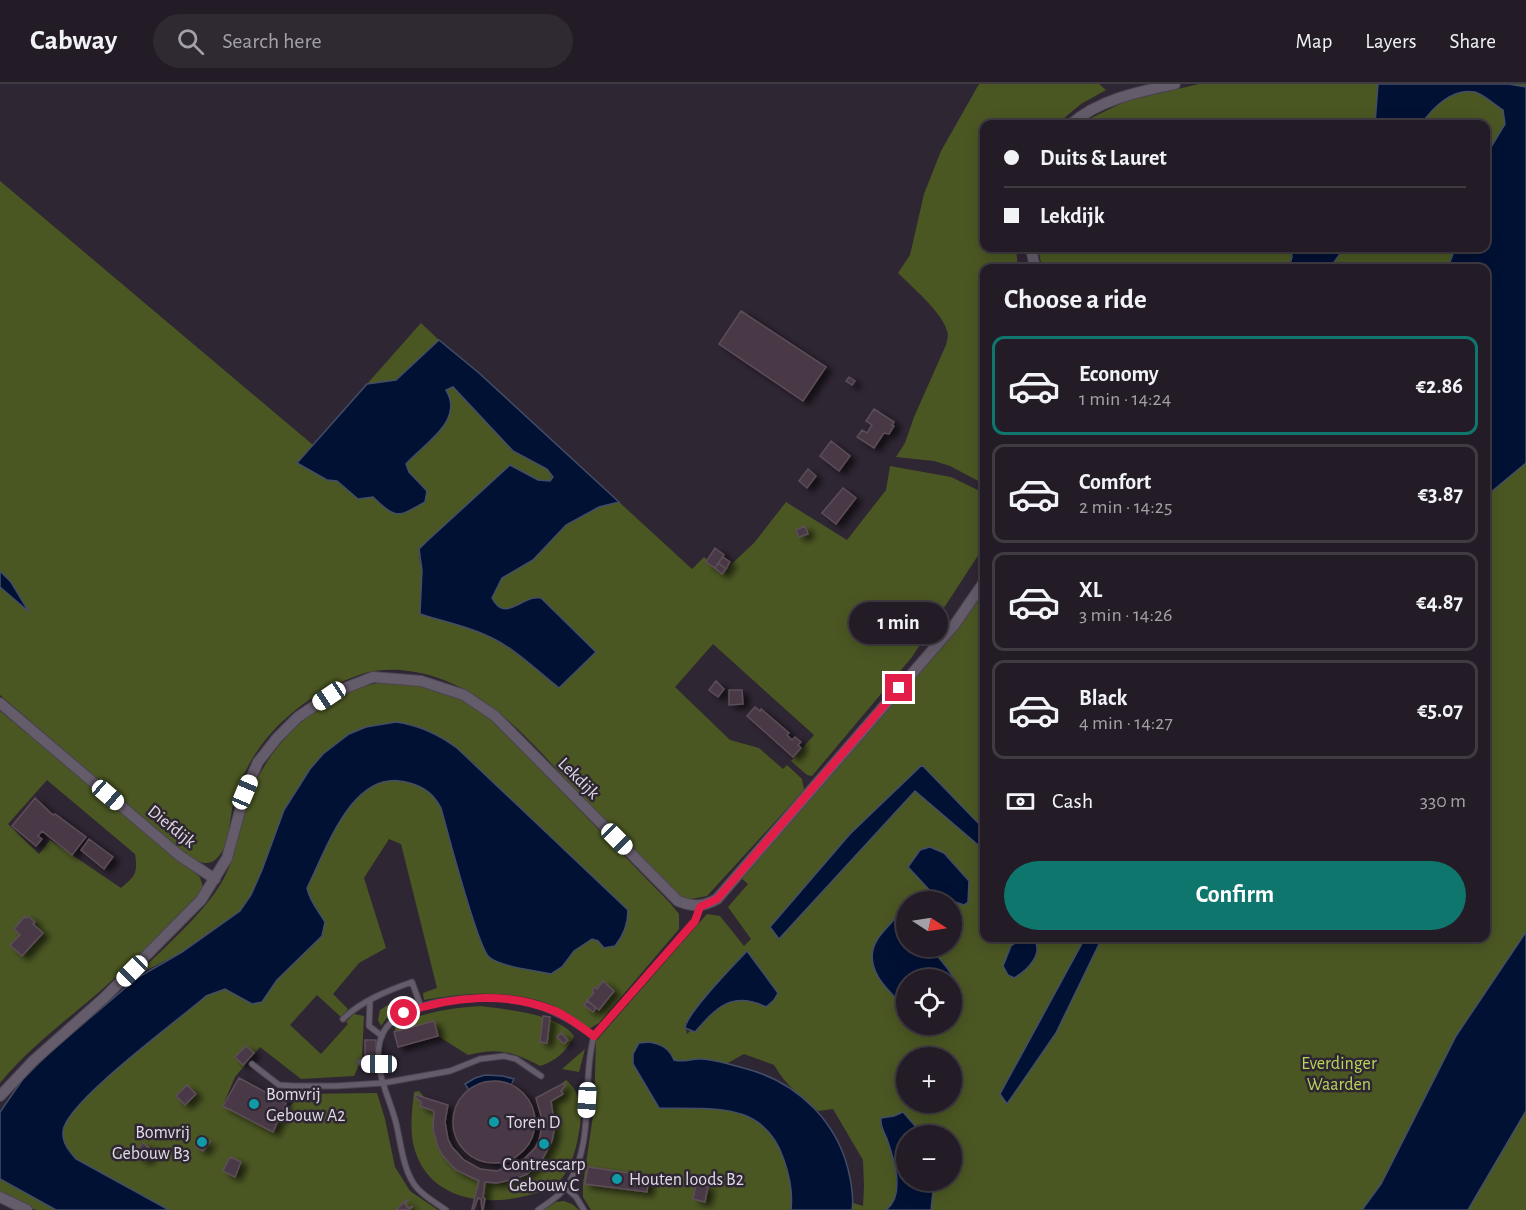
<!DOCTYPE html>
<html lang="en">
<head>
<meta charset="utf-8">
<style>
  :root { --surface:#231c26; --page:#2f2932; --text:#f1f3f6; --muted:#a3a1a7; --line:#403a43; --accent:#0f766e }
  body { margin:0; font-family:"Alegreya Sans",sans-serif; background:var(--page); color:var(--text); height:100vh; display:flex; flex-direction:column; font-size:22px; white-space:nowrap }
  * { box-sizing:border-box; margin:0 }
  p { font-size:20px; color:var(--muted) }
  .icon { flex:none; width:33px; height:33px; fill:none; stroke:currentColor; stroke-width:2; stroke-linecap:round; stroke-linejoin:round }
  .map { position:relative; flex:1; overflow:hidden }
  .drawer { position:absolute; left:980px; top:180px; width:510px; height:678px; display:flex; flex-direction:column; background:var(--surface); border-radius:12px; box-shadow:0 3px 15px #0003,0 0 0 2px var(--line) }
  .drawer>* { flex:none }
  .hud { position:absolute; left:980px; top:36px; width:510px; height:132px; border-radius:12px; box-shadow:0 3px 15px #0003,0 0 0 2px var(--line); display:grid; align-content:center; height:132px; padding:0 24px; background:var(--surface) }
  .needle { width:39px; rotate:102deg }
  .fabs { position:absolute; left:896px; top:807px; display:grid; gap:12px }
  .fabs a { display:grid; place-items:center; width:66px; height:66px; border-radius:50%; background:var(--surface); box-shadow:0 3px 15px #0003,0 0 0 2px var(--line); font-size:30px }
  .end { position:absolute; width:27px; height:27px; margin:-14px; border:8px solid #e11d48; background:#fff; box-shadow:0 0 0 3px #fff }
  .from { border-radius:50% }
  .bubble { position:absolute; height:42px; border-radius:21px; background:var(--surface); box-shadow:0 3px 15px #0003,0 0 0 2px var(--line); font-size:20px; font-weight:700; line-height:42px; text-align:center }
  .car { position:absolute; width:18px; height:36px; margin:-18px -9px; border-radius:8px; box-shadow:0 0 4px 2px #0007; background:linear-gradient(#fff 24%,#345 0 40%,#fff 0 76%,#345 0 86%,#fff 0) }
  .hud b { display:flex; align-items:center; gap:21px; height:57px; font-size:22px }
  .hud b+b { border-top:2px solid var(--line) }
  .hud i { width:15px; height:15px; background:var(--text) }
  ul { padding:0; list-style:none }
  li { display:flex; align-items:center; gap:18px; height:99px; margin:0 12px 9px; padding:0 12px; border:3px solid var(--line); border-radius:12px }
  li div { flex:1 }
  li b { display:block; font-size:22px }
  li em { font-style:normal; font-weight:700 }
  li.on { border-color:var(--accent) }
  li>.icon { width:54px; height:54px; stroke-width:1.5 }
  h2 { padding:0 24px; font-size:27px; line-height:72px }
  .pay { display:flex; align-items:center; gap:15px; height:66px; padding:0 24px; font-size:22px }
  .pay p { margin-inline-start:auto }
  .cta { display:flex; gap:12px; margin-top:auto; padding:12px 24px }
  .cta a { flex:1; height:69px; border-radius:36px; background:var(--accent); color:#fff; font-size:24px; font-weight:700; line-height:69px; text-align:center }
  header { display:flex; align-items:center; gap:36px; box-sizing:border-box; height:84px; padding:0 30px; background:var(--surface); border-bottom:2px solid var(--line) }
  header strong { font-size:28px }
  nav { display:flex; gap:33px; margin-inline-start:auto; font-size:21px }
  .search { width:420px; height:54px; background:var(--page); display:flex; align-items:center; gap:15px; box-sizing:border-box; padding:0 21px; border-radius:33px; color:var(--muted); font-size:22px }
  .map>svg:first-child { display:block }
</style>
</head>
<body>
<header>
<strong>Cabway</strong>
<div class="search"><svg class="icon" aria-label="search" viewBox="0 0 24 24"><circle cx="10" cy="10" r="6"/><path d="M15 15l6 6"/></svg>Search here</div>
<nav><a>Map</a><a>Layers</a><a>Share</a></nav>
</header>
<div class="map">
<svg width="1526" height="1126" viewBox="0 0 1526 1126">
  <defs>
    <filter id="shadow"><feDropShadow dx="6" dy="4" stdDeviation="3" flood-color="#0009"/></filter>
  </defs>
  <rect width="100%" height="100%" fill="#2f2633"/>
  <path fill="#4b5723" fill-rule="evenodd" d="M979 0H1099L1106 6 1081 20 1057 40H984V164H1016L1018 184H984V400L950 382 934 377 896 373 905 359 914 333 946 261C947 256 949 252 947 247 943 229 912 203 898 189L910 171 924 110 941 67Z
    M1199 0H1526V1126H909L913 1097 951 1096V1052H906L880 1041C892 1061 907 1110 886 1126H852L853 1119 863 1122 864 1102 863 1076 833 1025 818 1027C800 1011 786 1002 774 981L744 970 726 980 699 975 684 978 674 976 671 969 659 1024C711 1026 764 1015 784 1076 790 1093 793 1108 791 1126H591L583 1113V1100L594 1025 596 957 707 830 720 832 744 862 751 855 728 823 748 800 741 794 929 578 984 507V854H1485V184H1042L1038 164H1485V40H1079L1126 17ZM906 818H951V862H906ZM906 896H951V940H906ZM712 929 695 948 690 947 687 950 685 939ZM906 974H951V1018H906ZM588 1084 649 1092 647 1108 586 1100Z
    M0 97 313 361 298 379 327 396 337 397 358 415 373 413C382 422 389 430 403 430L427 407 409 388 406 380 438 350 444 340 449 330 446 306 453 303 513 367 547 385 552 390 551 397 538 396 510 381 419 473 422 486 421 530C444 538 468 542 491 554 516 566 537 587 559 604L596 568 541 514C523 510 506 540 492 514L502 494 543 466 566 441 600 423 619 418 692 485 704 473 722 489 754 459 786 418 847 456 886 406 890 382 951 393 984 409V462L979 470 912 573 812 692 807 691 791 677 814 651 713 560 675 603 730 656 759 664 783 685 787 681 802 695 804 706 707 812 686 816 679 813C649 781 618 750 588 719 536 665 488 598 409 587 395 585 379 585 365 589 303 609 249 656 233 721 229 737 230 761 218 773 207 786 193 775 183 768L0 611Z
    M421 239 439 256 396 296 367 300Z
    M382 598 421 600 459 614 494 638 670 819 679 830V845L599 939 589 945C581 939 574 933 566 928 522 904 471 908 424 916L423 909 437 904 401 760 389 755 364 794 386 864 359 879 333 910 348 925 341 933 317 911 290 941 321 970 348 940 346 938 354 930 364 932 362 974 354 992 301 995 260 963 235 993 223 1021 273 1048 281 1033 301 1010 377 1009 385 1035 395 1083 410 1107 438 1126H409L413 1122 408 1124 405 1120 408 1116 398 1124 399 1126H169L76 1076C69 1067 62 1059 63 1047 66 1018 179 936 206 912L225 905 252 920 262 918 277 896 322 852 318 825 309 816 307 804C326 767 352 684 406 698 424 702 432 708 441 724L562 883 574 867 592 855 598 857 474 679 443 654 396 638 366 643 310 685 284 726 262 786 251 811 240 827 182 868 137 891C164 863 204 830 223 796 238 769 239 740 249 713 271 656 322 609 382 598ZM603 897 614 907 599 926 588 916 594 909 592 907 595 903 597 905ZM246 962 254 970 243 981 235 973ZM187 1001 196 1010 185 1021 176 1012ZM142 1059 153 1067 145 1077 135 1069ZM230 1073 241 1079 235 1092 223 1087Z
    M0 627 200 793 203 803 199 814C165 846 133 878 98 909 64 938 28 965 0 999ZM47 696 135 770C138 790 135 792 121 804L50 756 39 770 8 740Z
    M401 913H410L413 918 390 929 381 942 378 936 380 926Z
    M481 922C508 926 557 929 574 952 567 967 556 977 540 982 513 968 498 963 468 971L438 952 434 937 394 948 397 940C427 928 450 924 481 922Z
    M585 965 579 988 562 985Z
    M566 996C580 1007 582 1025 580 1042 577 1062 572 1085 557 1100 508 1126 427 1126 413 1059 410 1042 412 1025 414 1008L419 1007 425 1014 448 1021C444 1036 444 1053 454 1066 476 1094 517 1094 536 1062 543 1050 540 1042 542 1030 545 1020 558 1002 566 996Z
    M0 1095 56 1126H36L0 1109Z
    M564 1117 572 1120 579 1126H544L556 1118Z"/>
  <path fill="#001134" stroke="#434d68" stroke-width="1.5" d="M1378 0H1509L1526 3V379L1485 413V184H1448L1455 164H1485V73L1505 40 1503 26C1495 21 1483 10 1475 8 1451 4 1433 24 1421 40H1375Z
    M1291 164H1344L1330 184H1289L1292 173Z
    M439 256 479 289 619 418 599 423 566 441 533 476 502 494 492 514C505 540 523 510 541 514L596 568 559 604C537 587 517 566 492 554 469 542 445 538 420 530L422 486 419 465 426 458 510 381 538 396 550 397 553 393 547 385 513 367 453 303 446 306C465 337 423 360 406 380L409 388 427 407 425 418C398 433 397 436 373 413L358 415 337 397 327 396 297 379 367 300 396 296Z
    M0 487 11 498 29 528 0 503Z
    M396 638C419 641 438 650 457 664L628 826C628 840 624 851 615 862L604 864 598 857 592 855 574 867 562 883 551 890C534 886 501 883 489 873 478 864 447 746 441 724 433 709 423 702 406 698 352 684 326 767 307 804 310 818 318 826 325 838L322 852 277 896 262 918 252 920 225 905 206 912C179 936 66 1018 63 1047 62 1059 69 1067 76 1075L169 1126H56L0 1095V1028L23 995 50 968 137 894 182 868 240 827 251 811 262 786 284 726 310 685 323 670 349 650 366 643Z
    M922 681 984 745V766L915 707 779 855 770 843 850 750Z
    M930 763 944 769 969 797 968 818 964 821 934 811 908 783 920 766Z
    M896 833 906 839V862L929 863C945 880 969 904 951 927V896H906V924C888 907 861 883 877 856 882 848 890 841 896 833Z
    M1526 848V1027L1468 1126H1362L1381 1100 1456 952Z
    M1022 854H1034C1044 870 1028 886 1014 894L1008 891 1003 882 1011 862Z
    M1085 854H1102L1056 949 1007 1020 1000 1010Z
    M747 867 778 909 774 916 766 923C732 906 716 924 695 948L685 944C687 928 734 881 747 867Z
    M649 958C661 960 669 964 674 976 686 979 691 974 702 975 717 976 732 981 747 985 799 999 840 1040 850 1094 852 1105 854 1115 852 1126H791C793 1108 790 1093 784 1076 764 1015 711 1026 659 1024L633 980V970L639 959Z
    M485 991 503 992 514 995 511 1001 489 998 469 1006 465 1000 475 994Z
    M903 1028 923 1051 906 1052V1096L934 1097 931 1126H886C906 1111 894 1075 887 1055 884 1047 880 1043 881 1034L894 1032Z"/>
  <path fill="#483944" stroke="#5c4d58" stroke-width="1.5" filter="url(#shadow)" d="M741 227 826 283 803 317 719 260Z
    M849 293 855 297 852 301 846 297Z
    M874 325 894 338 892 341 894 342 889 350 884 349 874 364 857 353 862 346 867 349 872 341 866 337Z
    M831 357 850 372 839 387 820 372Z
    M808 385 816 392 807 404 799 397Z
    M843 404 856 414 836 440 822 429Z
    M805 442 808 450 799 453 796 446Z
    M715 464 724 471 715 484 706 478Z
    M723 473 730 478 726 485 718 479Z
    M718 479 726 485 722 490 715 484Z
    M716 597 724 605 718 613 709 606Z
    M729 606H742L743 620 729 621Z
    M755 623 760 627 761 625 789 649 787 651 792 656 795 653 801 658 798 661 801 664 793 673 747 632Z
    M35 714 53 731 55 730 86 753 72 771 42 747 38 752 42 755 36 762 12 742Z
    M89 755 113 773 104 785 81 766Z
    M28 832 35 838 33 840 43 849 22 872 10 861 20 851 14 845 24 833 26 834Z
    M603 897 614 907 599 926 587 916 594 909 592 907 595 903 597 905Z
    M587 917 596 924 593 928 584 921Z
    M543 932 550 933 547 959 540 958Z
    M434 937 438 952 398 963 394 948Z
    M561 949 568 956 564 960 557 953Z
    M365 956H376V974L375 972 365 971V974Z
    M246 962 254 969 243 981 235 973Z
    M239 994 286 1019 273 1048 223 1022Z
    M453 1038a41 41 0 1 1 82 0a41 41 0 1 1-82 0Z
    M564 999 565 1001 561 1007 563 1010 551 1017 554 1037V1047L552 1057 542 1076 527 1090 518 1094 497 1099 485 1098 483 1113 485 1115 483 1126H482L481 1115 478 1114 474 1125H472L479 1097 456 1086 443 1072 438 1063 433 1045 434 1027 420 1022 421 1018 415 1013 416 1011 448 1021 445 1038 448 1055 452 1063 464 1076 480 1085 497 1087 522 1077 535 1064 539 1056 543 1039 536 1014Z
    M187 1001 196 1010 185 1021 176 1012Z
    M204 1051 202 1056 207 1060 211 1056 203 1067 196 1063Z
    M143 1059 153 1067 145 1077 134 1069Z
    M230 1073 241 1078 235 1093 223 1087Z
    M588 1083 649 1092 647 1108 585 1100Z
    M696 1100 708 1102 705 1118 693 1115Z
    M408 1115 405 1120 408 1124 413 1122 409 1126H399L397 1125Z"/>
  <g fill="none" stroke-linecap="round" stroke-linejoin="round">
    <defs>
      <path id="lane" d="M370 918 369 942 382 952
        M343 935C361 917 389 906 412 898L421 923
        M360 978 363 980H379
        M252 980 279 1001 294 1002H336L383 999 450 987 480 975 504 972 516 975 541 992
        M566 1104 576 1113 584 1126
        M446 1126C436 1119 425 1113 417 1104 403 1088 401 1059 396 1039 389 1011 370 980 382 951 399 911 493 909 529 919 554 926 573 937 594 952
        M538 1126C548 1119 560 1112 567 1102 596 1058 581 1001 594 952L695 837 700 823"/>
      <path id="street" d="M1071 40C1100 15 1138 8 1175 0
        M1031 164 1035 184
        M0 619 180 772 215 795
        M0 1012 33 977 104 914 201 816 227 774 245 708 258 678 277 654 298 633 335 608 373 593 421 597 464 611 495 632 678 817C693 823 703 823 717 815L955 540 984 498
        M0 1113 27 1126"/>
    </defs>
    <use href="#lane" stroke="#4b444f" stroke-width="7"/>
    <use href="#street" stroke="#4b444f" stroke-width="12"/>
    <use href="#lane" stroke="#655c6b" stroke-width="5"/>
    <use href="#street" stroke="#655c6b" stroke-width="10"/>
  </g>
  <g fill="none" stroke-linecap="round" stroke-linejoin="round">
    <path stroke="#e11d48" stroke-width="8" d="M404 929C452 912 507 907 555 927 569 933 581 943 594 952L695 837 700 823 717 815 899 604"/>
  </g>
  <g fill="#0f9aa8" stroke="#2f2633" stroke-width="2">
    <circle cx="254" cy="1020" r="6"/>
    <circle cx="494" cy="1038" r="6"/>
    <circle cx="202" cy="1058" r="6"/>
    <circle cx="544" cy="1060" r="6"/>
    <circle cx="617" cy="1095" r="6"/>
  </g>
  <g text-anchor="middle" stroke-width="5" stroke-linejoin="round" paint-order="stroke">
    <g font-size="18" fill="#e0dae3" stroke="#2f2633">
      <text transform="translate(579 694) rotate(45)" y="6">Lekdijk</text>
      <text transform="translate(172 742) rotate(39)" y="6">Diefdijk</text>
    </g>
    <g font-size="18" fill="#b9d559" stroke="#2f2633">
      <text x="1339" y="985">Everdinger<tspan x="1339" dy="21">Waarden</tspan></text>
    </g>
    <g font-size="18" fill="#e0dae3" stroke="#2f2633" text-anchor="start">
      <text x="266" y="1016">Bomvrij<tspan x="266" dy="21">Gebouw A2</tspan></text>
      <text x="506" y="1044">Toren D</text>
      <text x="190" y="1054" text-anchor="end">Bomvrij<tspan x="190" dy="21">Gebouw B3</tspan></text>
      <text x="544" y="1086" text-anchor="middle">Contrescarp<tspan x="544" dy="21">Gebouw C</tspan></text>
      <text x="629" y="1101">Houten loods B2</text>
    </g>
  </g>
</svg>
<div class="fabs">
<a><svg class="needle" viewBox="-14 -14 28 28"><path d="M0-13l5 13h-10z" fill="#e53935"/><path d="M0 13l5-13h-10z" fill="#a3a1a7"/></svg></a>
<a><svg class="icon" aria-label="locate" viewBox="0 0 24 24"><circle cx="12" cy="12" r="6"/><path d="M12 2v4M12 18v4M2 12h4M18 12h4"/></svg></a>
<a>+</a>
<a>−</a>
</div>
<i class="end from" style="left:404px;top:929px"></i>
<i class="end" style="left:899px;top:604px"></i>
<div class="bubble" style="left:849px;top:518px;width:99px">1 min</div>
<i class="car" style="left:329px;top:612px;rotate:236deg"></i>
<i class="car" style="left:245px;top:708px;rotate:23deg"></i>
<i class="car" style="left:108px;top:711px;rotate:131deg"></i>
<i class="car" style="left:617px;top:755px;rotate:135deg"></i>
<i class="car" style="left:132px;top:887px;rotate:225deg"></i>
<i class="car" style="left:379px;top:980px;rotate:270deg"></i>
<i class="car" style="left:587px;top:1016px;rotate:183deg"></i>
<div class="hud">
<b><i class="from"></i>Duits &amp; Lauret</b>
<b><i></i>Lekdijk</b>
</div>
<section class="drawer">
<h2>Choose a ride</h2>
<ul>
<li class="on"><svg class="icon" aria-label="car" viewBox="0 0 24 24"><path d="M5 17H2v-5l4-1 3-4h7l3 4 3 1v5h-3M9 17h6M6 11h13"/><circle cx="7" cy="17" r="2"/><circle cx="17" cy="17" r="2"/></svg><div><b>Economy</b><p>1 min · 14:24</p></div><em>€2.86</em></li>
<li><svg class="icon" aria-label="car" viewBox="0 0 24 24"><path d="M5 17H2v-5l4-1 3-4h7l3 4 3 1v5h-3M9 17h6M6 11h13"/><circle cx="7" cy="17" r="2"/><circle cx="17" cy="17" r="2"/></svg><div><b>Comfort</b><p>2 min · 14:25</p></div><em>€3.87</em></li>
<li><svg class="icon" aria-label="car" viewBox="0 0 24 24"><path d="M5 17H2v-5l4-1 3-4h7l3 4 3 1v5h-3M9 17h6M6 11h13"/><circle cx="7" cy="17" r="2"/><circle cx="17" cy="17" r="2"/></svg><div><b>XL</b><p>3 min · 14:26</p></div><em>€4.87</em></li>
<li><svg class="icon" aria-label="car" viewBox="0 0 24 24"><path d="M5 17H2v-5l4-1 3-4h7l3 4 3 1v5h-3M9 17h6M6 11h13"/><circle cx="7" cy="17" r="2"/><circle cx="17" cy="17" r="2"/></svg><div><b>Black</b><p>4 min · 14:27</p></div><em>€5.07</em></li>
</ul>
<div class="pay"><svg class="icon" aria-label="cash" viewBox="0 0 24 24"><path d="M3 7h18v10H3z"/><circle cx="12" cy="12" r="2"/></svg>Cash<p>330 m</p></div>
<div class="cta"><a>Confirm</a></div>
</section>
</div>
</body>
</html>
